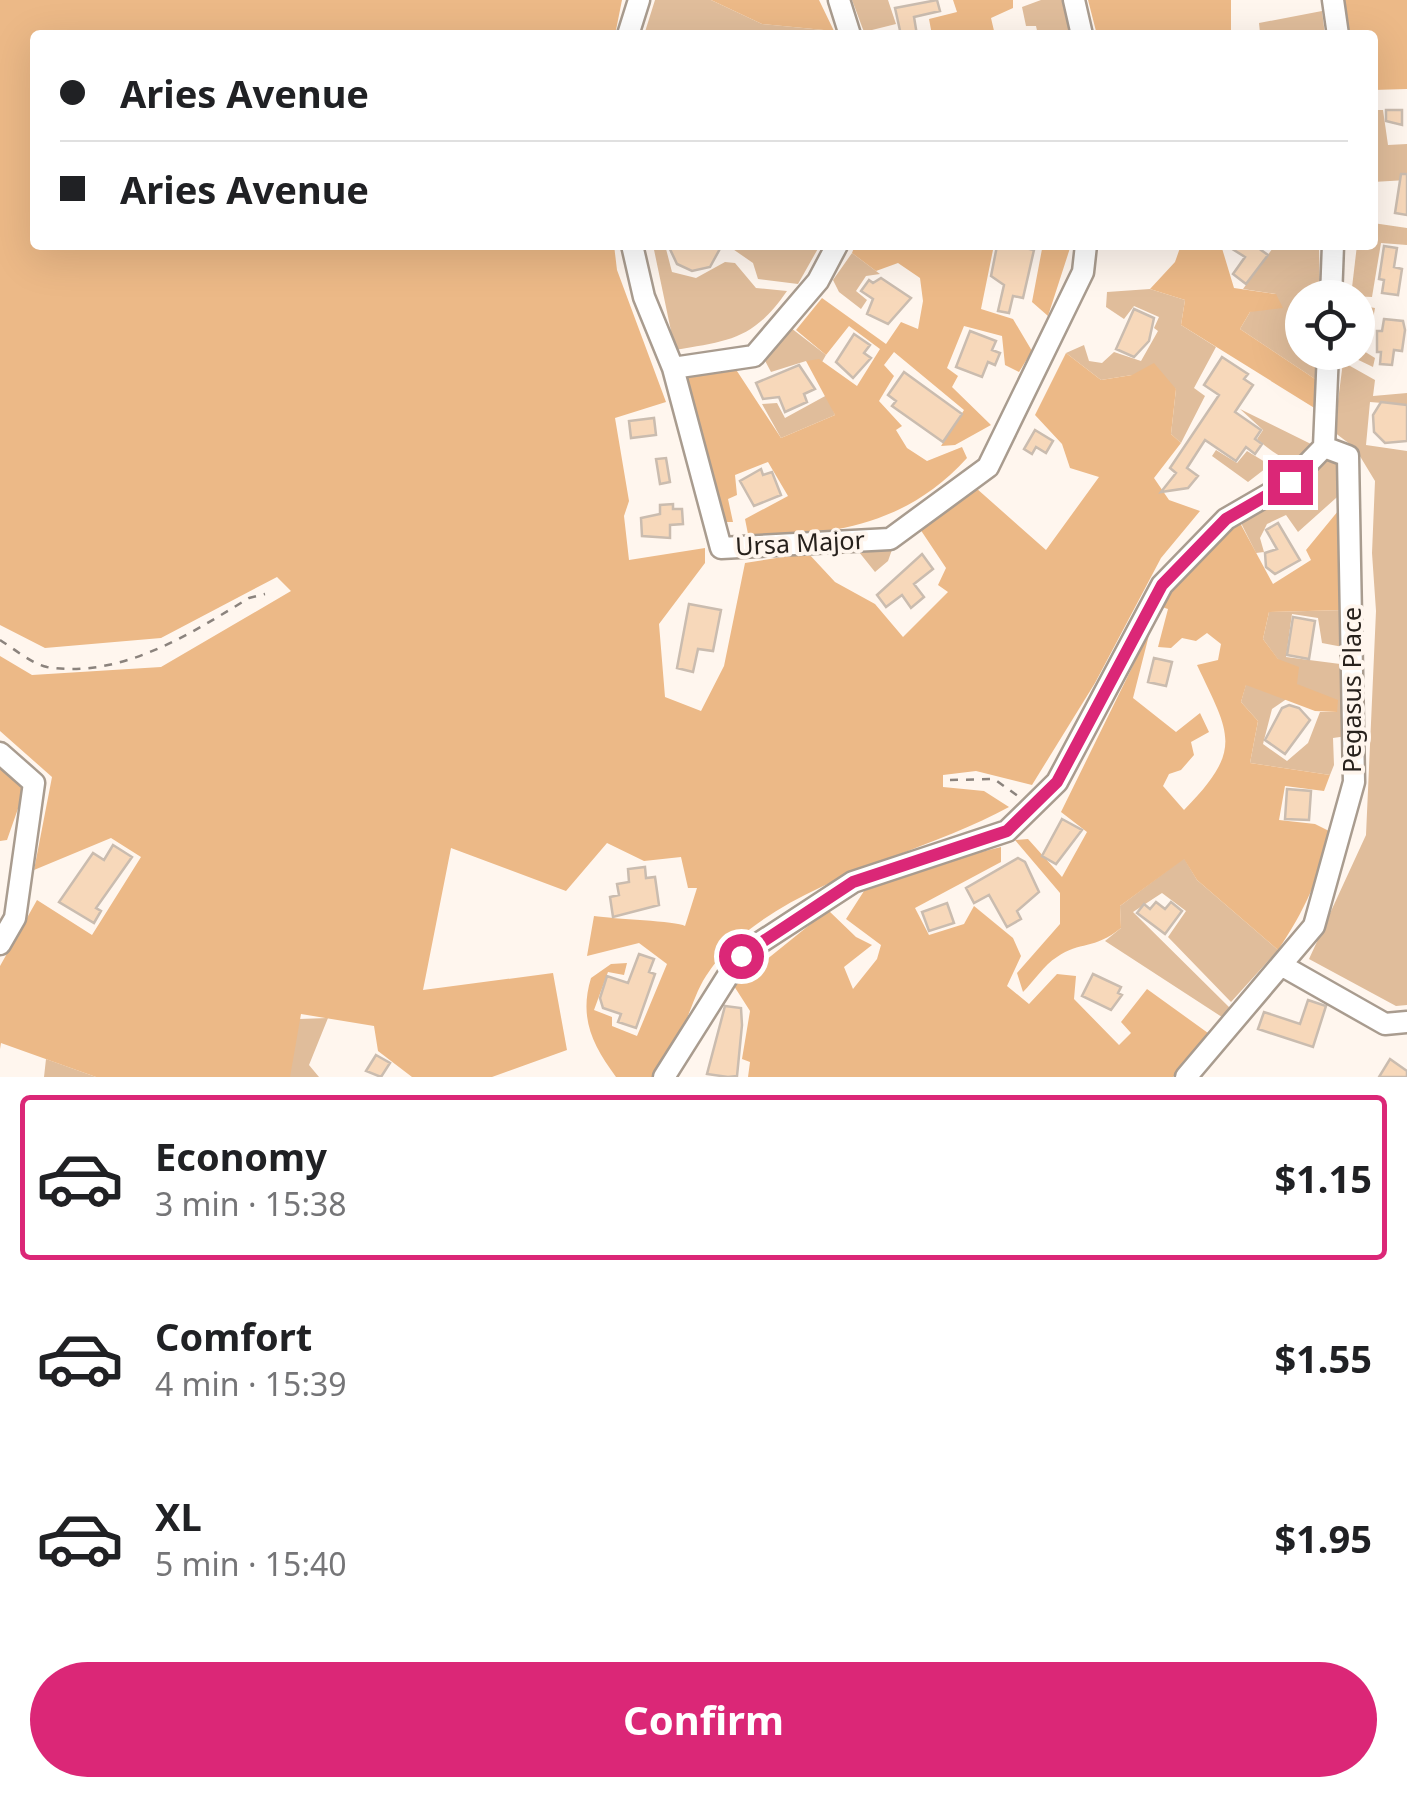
<!DOCTYPE html>
<html lang="en">
<head>
<meta charset="utf-8">
<style>
  :root { --surface:#fff; --page:#f6f6f6; --text:#202124; --muted:#757577; --line:#e0e0e0; --accent:#db2777 }
  body { margin:0; font-family:"Noto Sans",sans-serif; background:var(--page); color:var(--text); height:100vh; display:flex; flex-direction:column; font-size:38px; white-space:nowrap }
  * { box-sizing:border-box; margin:0 }
  p { font-size:32px; color:var(--muted) }
  .icon { flex:none; width:55px; height:55px; fill:none; stroke:currentColor; stroke-width:2; stroke-linecap:round; stroke-linejoin:round }
  .map { position:relative; height:1077px; overflow:hidden }
  .panel { display:flex; flex-direction:column; background:var(--surface); flex:1 }
  .panel>* { flex:none }
  .top-card { position:absolute; left:30px; top:30px; width:1348px; height:220px; border-radius:10px; box-shadow:0 10px 40px #0002; display:grid; align-content:center; height:220px; padding:0 30px; background:var(--surface) }
  .fabs { position:absolute; left:1285px; top:280px; display:grid; gap:20px }
  .fabs a { display:grid; place-items:center; width:90px; height:90px; border-radius:50%; background:var(--surface); box-shadow:0 10px 40px #0002; font-size:50px }
  .end { position:absolute; width:45px; height:45px; margin:-22px; border:12px solid #db2777; background:#fff; box-shadow:0 0 0 5px #fff }
  .from { border-radius:50% }
  .top-card b { display:flex; align-items:center; gap:35px; height:95px; font-size:38px }
  .top-card b+b { border-top:2px solid var(--line) }
  .top-card i { width:25px; height:25px; background:var(--text) }
  ul { padding:18px 0 0; list-style:none }
  li { display:flex; align-items:center; gap:30px; height:165px; margin:0 20px 15px; padding:0 10px; border:5px solid transparent; border-radius:10px }
  li div { flex:1 }
  li b { display:block; font-size:38px }
  li em { font-style:normal; font-weight:700 }
  li.on { border-color:var(--accent) }
  li>.icon { width:90px; height:90px; stroke-width:1.5 }
  .primary-button { display:flex; gap:20px; margin-top:auto; padding:20px 30px }
  .primary-button a { flex:1; height:115px; border-radius:60px; background:var(--accent); color:#fff; font-size:40px; font-weight:700; line-height:115px; text-align:center }
  .map>svg:first-child { display:block }
</style>
</head>
<body>
<div class="map">
<svg width="1407" height="1077" viewBox="0 0 1407 1077">
  <rect width="100%" height="100%" fill="#fff6ee"/>
  <path fill="#e0bd9b" d="M655 0H711L762 24 834 31 835 35H644Z
    M852 0H888L896 24 864 32Z
    M1041 0H1062L1070 35H1038L1036 26H1026L1022 7Z
    M1322 11 1325 35 1260 33 1259 23Z
    M1373 110H1383L1388 145 1407 144V180L1373 182Z
    M1373 223 1407 228V245L1381 243 1372 297 1351 296 1357 245H1372Z
    M653 245H665L672 272 696 278 725 262 735 263 756 288 787 291C754 339 730 341 675 350Z
    M727 245H820L798 284 758 279 753 263Z
    M1275 245H1319L1320 297 1302 298V352L1320 353 1321 383 1240 329 1250 312 1276 294 1243 289Z
    M852 253 880 274 866 276 856 291 867 300 861 309 839 292 833 280Z
    M1150 289 1185 300 1181 325 1216 347 1194 388 1205 396 1181 443 1171 434 1176 389 1132 375 1101 380 1066 353 1084 345 1089 361 1102 363 1114 352 1141 361 1158 331 1154 328 1159 317 1134 306 1124 319 1106 307 1107 292Z
    M1358 305 1375 308 1372 325H1366L1359 348 1375 358 1373 367 1344 353 1358 352Z
    M791 328 826 355 822 362 806 361 771 372 762 355Z
    M1343 362 1375 380 1373 396 1407 393V405L1370 402 1366 445 1407 451V1005L1396 1006 1309 959 1366 835 1376 611 1372 553 1375 481 1355 448 1334 432Z
    M827 395 835 415 781 438 762 404 777 403 785 418Z
    M1240 409 1311 444 1305 457C1284 464 1273 452 1257 439L1263 430Z
    M1216 450 1237 463 1247 451 1270 465 1248 482 1212 456Z
    M1330 453 1343 461 1345 490 1298 532 1286 515 1267 524 1260 538 1264 552 1256 553 1239 519 1313 477Z
    M893 547 888 561 875 572 859 552Z
    M1345 610 1348 648 1322 643 1318 618 1292 614 1286 657 1348 665 1347 736 1333 738 1334 765 1330 775 1250 763 1258 721 1241 702 1246 684 1288 698 1272 709 1263 744 1287 761 1308 743 1320 712H1337L1296 684 1263 639 1269 612Z
    M1184 858 1197 880 1278 950 1231 1002 1168 937 1186 911 1162 893 1133 912 1231 1009 1225 1019 1105 941 1121 928 1120 906Z
    M328 1018 309 1065 319 1077H289L299 1019Z
    M46 1059 96 1077H44Z"/>
  <path fill="#ecb987" d="M0 0H622L615 35H35V245H614L617 270 666 402 615 418 629 501 624 516 629 560 705 548V563L659 624 665 697 701 711 724 666 745 563 808 553 835 582 875 604 903 637 948 592 938 585 946 568 920 529 976 488 1046 550 1099 477 1070 468 1062 444 1035 415 1066 353 1101 380 1132 375 1154 363 1176 389 1171 434 1181 443 1154 478 1169 500 1200 511 1161 558 1095 683 1032 785 976 771 943 775V787L984 791 1009 807C921 856 762 886 706 976 695 993 690 1014 681 1032 672 1047 661 1062 652 1077H616C592 1044 579 1018 591 978L611 964 627 963 624 975 608 972 594 1010 612 1017V1026L637 1036 667 964 639 943 587 956 594 916C613 919 677 921 685 926L697 888H688L681 857 644 861 607 843 566 891 451 848 423 990 553 973 567 1050 492 1077H412L378 1051 374 1026 301 1014 290 1077H96L1 1043 0 1049V966L37 900 92 935 141 857 111 838 34 870 52 777 0 731V656L32 675 161 667 291 591 277 577 161 638 45 648 0 625Z
    M711 0H819L834 31 762 24Z
    M953 0H1013V8L991 18 995 35H932L929 19 957 12Z
    M1088 0H1231V35H1097Z
    M1345 0H1407V89L1373 90 1372 35H1346Z
    M855 245H994L981 309 1013 319 1032 351 1019 372 1005 365 1002 336 964 326 947 368 958 376 952 387 991 425 955 445 941 446 964 410 894 352 884 365 894 376 879 401 902 426 896 430 907 448 927 461 962 447 967 458C905 526 836 533 749 539L745 519 788 496 768 462 735 475 737 495 728 499 733 522H722L686 377 735 368 781 438 835 415 806 361 819 359 857 386 880 349 849 326 826 355 796 330 822 298 886 344 901 322 918 329 923 301 920 278 898 263 876 271 852 253Z
    M1028 245H1071L1048 316 1032 302 1042 249Z
    M1181 245H1221L1234 288 1276 294 1283 308 1250 312 1240 329 1321 383 1316 409 1181 325 1185 300 1150 289 1175 262Z
    M1343 505 1345 610 1269 612 1263 639 1278 659 1299 667 1297 684 1338 700 1337 712 1315 711 1246 685 1241 702 1258 721 1250 763 1330 775 1324 791 1285 786 1279 820 1315 824 1331 832C1320 876 1304 912 1278 950L1197 880 1184 859 1120 906 1121 928C1094 950 1080 941 1057 957 1044 965 1034 981 1023 992L1017 973 1060 924V893L1015 840 1028 839 1062 877 1087 832 1061 812 1150 631 1133 698 1176 732 1200 713 1209 732 1191 742 1194 755 1181 770 1169 774 1163 786 1184 810C1244 749 1230 735 1197 665L1218 660 1221 644 1207 633 1196 641 1182 638 1171 648 1158 647 1168 609 1159 606 1198 560 1239 521 1273 584 1311 560 1306 550Z
    M0 759 27 783 7 840 0 841Z
    M1001 847V862L915 908 929 935 964 924 974 906 1013 938 1021 956 1007 986 1029 1004 1057 974 1076 976 1074 999 1119 1045 1131 1033 1121 1022 1147 989 1208 1033 1173 1077H748L750 1062 742 1059 750 1011 734 986 828 910 856 937 872 945 844 967 853 989 877 959 881 945 846 919 864 891 945 861Z"/>
  <path fill="#f7d8ba" stroke="#cabcaf" stroke-width="2.5" d="M937 0 940 11 914 17 917 35H901L895 8Z
    M1386 110H1402V125L1386 121Z
    M1401 174H1407V215L1395 213Z
    M668 245H722L710 267 692 271 677 264Z
    M1011 245 1034 250 1023 298 1013 296 1009 313 998 311 1004 285 991 276 997 246Z
    M1226 245H1254L1268 255 1246 284 1233 274 1245 257Z
    M1384 246 1397 248 1394 267 1402 269 1398 295 1382 293 1384 280 1379 279Z
    M881 278 911 298 888 324 867 314 873 299 861 291 869 280 873 283Z
    M1134 309 1154 318 1149 341 1134 357 1116 349Z
    M1384 319 1403 321 1405 330 1402 351 1394 350 1392 365 1380 364 1381 352H1377V331H1382Z
    M970 331 996 341 992 350 1000 353 995 365 988 362 982 377 956 367Z
    M854 334 870 345 864 353 871 358 853 378 836 362Z
    M1222 357 1248 374 1244 379 1253 385 1235 412 1261 430 1255 439 1262 444 1255 454 1246 447 1236 461 1205 440 1187 468 1198 476 1188 488 1161 492 1176 473 1170 468 1219 395 1204 385Z
    M799 365 815 389 804 394 807 402 785 412 779 397 763 399 756 383Z
    M904 372 962 414 943 442 892 406 896 401 888 395Z
    M1381 402 1407 405V441L1385 443 1374 432 1373 415Z
    M654 418 656 435 631 438 629 421Z
    M1035 430 1053 441 1046 453 1036 447 1032 454 1024 449Z
    M666 458 670 482 660 484 656 459Z
    M761 469 763 475 772 472 781 495 754 506 740 481Z
    M673 504V509H682L683 524 670 525V538L642 536 641 518 660 514V505Z
    M1278 523 1300 560 1275 574 1266 567 1265 553 1277 549 1266 530Z
    M922 554 933 569 914 584 924 597 911 608 902 595 886 607 877 595Z
    M689 604 721 610 713 651 698 649 693 672 677 668Z
    M1293 617 1315 621 1309 659 1287 655Z
    M1154 658 1172 662 1166 686 1148 682Z
    M1289 705 1299 708 1310 720 1285 754 1265 740 1282 708Z
    M1287 789 1311 791 1309 820 1285 819Z
    M1062 819 1082 830 1056 864 1042 856Z
    M113 845 132 857 96 908 101 911 94 923 59 902 93 853 104 860Z
    M1018 858 1025 862 1039 892 1017 911 1021 919 1007 927 989 895 974 903 966 888Z
    M645 867 646 878 655 877 659 905 613 917 610 897 619 895 617 884 629 882 628 869Z
    M1156 902 1165 909 1171 902 1182 911 1165 934 1137 913 1144 904 1150 909Z
    M947 903 954 923 929 931 922 912Z
    M639 954 654 959 649 972 655 974 636 1028 618 1022 621 1014 603 1008 600 998 607 976 628 983Z
    M1093 974 1121 987 1118 993 1122 995 1111 1010 1082 996Z
    M1308 1000 1326 1006 1313 1047 1258 1029 1264 1012 1300 1024Z
    M725 1006 741 1008 742 1025 737 1076 728 1077 707 1074Z
    M376 1055 390 1063 381 1077 366 1071Z
    M1390 1059 1407 1071V1077H1379Z"/>
  <g fill="none" stroke-linecap="round" stroke-linejoin="round">
    <defs>
      <path id="minor" d="M839 0 850 35
        M1074 0 1082 35
        M1333 0 1338 35
        M628 35 639 0
        M632 245 644 297 673 368 721 548 890 539 988 467 1083 272 1086 245
        M1331 298 1333 245
        M673 368 754 356 818 281 837 245
        M0 753 34 783 15 918 0 944
        M1281 965 1385 1024 1407 1022
        M664 1077 741 955 853 882 1007 831 1057 782 1162 585 1226 519 1290 482 1324 447 1328 352
        M1186 1077 1314 926 1354 782 1348 456 1324 447"/>
    </defs>
    <use href="#minor" stroke="#a99c8f" stroke-width="25"/>
    <path stroke="#8b837d" stroke-width="2.5" stroke-dasharray="8 8" stroke-linecap="butt" d="M0 640C13 648 32 664 47 667 121 679 190 634 249 598L265 594
      M950 780 994 779 1018 796"/>
    <use href="#minor" stroke="#fff" stroke-width="20"/>
  </g>
  <g fill="none" stroke-linecap="round" stroke-linejoin="round">
    <path stroke="#db2777" stroke-width="12" d="M741 956 853 882 1007 831 1057 782 1162 585 1226 519 1290 482"/>
  </g>
  <g text-anchor="middle" stroke-width="8" stroke-linejoin="round" paint-order="stroke">
    <g font-size="25" fill="#27211c" stroke="#fff6ee">
      <text transform="translate(800 543) rotate(-3)" y="9">Ursa Major</text>
      <text transform="translate(1352 690) rotate(-90)" y="9">Pegasus Place</text>
    </g>
  </g>
</svg>
<div class="fabs">
<a><svg class="icon" aria-label="locate" viewBox="0 0 24 24"><circle cx="12" cy="12" r="6"/><path d="M12 2v4M12 18v4M2 12h4M18 12h4"/></svg></a>
</div>
<i class="end from" style="left:741px;top:956px"></i>
<i class="end" style="left:1290px;top:482px"></i>
<div class="top-card">
<b><i class="from"></i>Aries Avenue</b>
<b><i></i>Aries Avenue</b>
</div>
</div>
<section class="panel">
<ul>
<li class="on"><svg class="icon" aria-label="car" viewBox="0 0 24 24"><path d="M5 17H2v-5l4-1 3-4h7l3 4 3 1v5h-3M9 17h6M6 11h13"/><circle cx="7" cy="17" r="2"/><circle cx="17" cy="17" r="2"/></svg><div><b>Economy</b><p>3 min · 15:38</p></div><em>$1.15</em></li>
<li><svg class="icon" aria-label="car" viewBox="0 0 24 24"><path d="M5 17H2v-5l4-1 3-4h7l3 4 3 1v5h-3M9 17h6M6 11h13"/><circle cx="7" cy="17" r="2"/><circle cx="17" cy="17" r="2"/></svg><div><b>Comfort</b><p>4 min · 15:39</p></div><em>$1.55</em></li>
<li><svg class="icon" aria-label="car" viewBox="0 0 24 24"><path d="M5 17H2v-5l4-1 3-4h7l3 4 3 1v5h-3M9 17h6M6 11h13"/><circle cx="7" cy="17" r="2"/><circle cx="17" cy="17" r="2"/></svg><div><b>XL</b><p>5 min · 15:40</p></div><em>$1.95</em></li>
</ul>
<div class="primary-button"><a>Confirm</a></div>
</section>
</body>
</html>
